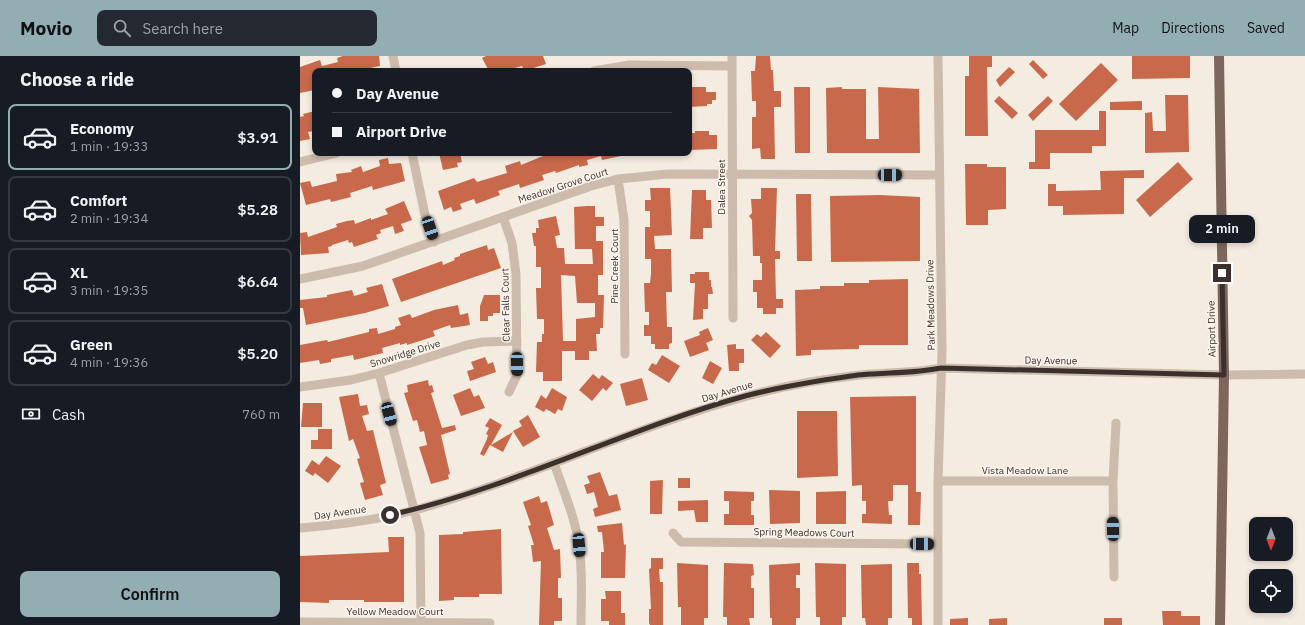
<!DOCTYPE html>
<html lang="en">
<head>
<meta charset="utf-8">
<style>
  :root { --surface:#171b24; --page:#242831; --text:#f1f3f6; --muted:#9ea1a6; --line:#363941; --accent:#92aeb2 }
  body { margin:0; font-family:"IBM Plex Sans",sans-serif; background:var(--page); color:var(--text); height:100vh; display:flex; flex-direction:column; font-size:15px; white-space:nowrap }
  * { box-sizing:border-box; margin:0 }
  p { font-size:13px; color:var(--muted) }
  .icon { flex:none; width:22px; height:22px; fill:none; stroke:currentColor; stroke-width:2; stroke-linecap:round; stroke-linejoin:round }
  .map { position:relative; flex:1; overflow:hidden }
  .details { display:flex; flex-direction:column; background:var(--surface); width:300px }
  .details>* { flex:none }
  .banner { position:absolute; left:12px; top:12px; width:380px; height:88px; border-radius:8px; box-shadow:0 2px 6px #0003; display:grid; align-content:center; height:88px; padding:0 20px; background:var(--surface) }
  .needle { width:26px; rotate:180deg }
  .tools { position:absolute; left:949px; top:461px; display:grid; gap:8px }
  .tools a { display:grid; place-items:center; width:44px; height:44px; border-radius:8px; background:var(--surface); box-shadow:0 2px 6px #0003; font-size:20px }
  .end { position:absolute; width:18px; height:18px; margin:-9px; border:5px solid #3b302b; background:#fff; box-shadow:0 0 0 2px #fff }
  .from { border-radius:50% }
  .bubble { position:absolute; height:28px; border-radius:8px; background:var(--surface); box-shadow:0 2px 6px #0003; font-size:13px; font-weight:600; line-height:28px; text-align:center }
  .car { position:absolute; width:12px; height:24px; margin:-12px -6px; border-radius:5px; box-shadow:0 0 3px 1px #0007; background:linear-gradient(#222 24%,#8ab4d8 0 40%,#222 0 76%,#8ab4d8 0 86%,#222 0) }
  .banner b { display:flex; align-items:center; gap:14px; height:38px; font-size:15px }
  .banner b+b { border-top:1px solid var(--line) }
  .banner i { width:10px; height:10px; background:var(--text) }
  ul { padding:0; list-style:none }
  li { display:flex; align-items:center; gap:12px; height:66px; margin:0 8px 6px; padding:0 12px; border:2px solid var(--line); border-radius:8px }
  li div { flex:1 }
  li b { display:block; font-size:15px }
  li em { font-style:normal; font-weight:600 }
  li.selected { border-color:var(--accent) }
  li>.icon { width:36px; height:36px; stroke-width:1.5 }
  h2 { padding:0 20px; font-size:18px; line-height:48px }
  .pay { display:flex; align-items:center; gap:10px; height:44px; padding:0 20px; font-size:15px }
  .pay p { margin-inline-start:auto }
  .primary-button { display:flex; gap:8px; margin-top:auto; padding:8px 20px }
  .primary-button a { flex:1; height:46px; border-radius:8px; background:var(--accent); color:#111; font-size:16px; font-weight:600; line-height:46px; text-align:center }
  header { display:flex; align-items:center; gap:24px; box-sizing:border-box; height:56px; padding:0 20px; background:var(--accent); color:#111 }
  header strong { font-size:19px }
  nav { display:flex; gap:22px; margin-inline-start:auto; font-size:14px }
  .search { width:280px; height:36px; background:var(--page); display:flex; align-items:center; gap:10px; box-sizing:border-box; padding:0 14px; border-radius:8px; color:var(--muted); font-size:15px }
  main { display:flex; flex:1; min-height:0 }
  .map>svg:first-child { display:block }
</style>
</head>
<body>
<header>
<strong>Movio</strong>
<div class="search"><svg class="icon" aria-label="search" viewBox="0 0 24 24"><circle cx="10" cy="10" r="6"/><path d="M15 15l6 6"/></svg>Search here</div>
<nav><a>Map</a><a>Directions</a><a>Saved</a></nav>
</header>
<main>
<section class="details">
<h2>Choose a ride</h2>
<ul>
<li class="selected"><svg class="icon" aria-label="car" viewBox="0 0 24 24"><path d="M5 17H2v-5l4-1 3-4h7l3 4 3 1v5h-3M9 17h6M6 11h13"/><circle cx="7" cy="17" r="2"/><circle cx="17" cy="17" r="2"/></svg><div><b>Economy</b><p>1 min · 19:33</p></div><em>$3.91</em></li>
<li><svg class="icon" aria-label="car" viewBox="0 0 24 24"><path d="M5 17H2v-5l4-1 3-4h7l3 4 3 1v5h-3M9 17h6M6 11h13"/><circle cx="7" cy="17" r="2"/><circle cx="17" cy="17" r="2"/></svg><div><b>Comfort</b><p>2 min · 19:34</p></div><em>$5.28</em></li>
<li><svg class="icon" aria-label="car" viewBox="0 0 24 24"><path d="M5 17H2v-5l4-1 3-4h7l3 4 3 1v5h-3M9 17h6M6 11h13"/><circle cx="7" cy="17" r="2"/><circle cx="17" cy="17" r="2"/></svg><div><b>XL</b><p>3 min · 19:35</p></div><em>$6.64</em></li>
<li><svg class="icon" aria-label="car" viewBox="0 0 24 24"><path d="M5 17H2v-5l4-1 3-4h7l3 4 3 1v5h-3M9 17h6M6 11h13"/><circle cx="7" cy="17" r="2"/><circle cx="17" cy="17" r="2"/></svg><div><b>Green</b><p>4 min · 19:36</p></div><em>$5.20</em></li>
</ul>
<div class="pay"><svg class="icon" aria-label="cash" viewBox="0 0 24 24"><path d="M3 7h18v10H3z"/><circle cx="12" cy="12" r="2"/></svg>Cash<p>760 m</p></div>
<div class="primary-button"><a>Confirm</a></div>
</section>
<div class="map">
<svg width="1005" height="569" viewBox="0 0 1005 569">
  <rect width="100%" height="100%" fill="#f4ebe1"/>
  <path fill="#c8694b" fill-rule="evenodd" d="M43 0H79L80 10 55 15H15V34L0 37V11L20 4 22 10 38 6 37 2Z
    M186 0H243L246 8 224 15 222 10 203 15H189L182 2Z
    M456 0H470L471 14H473L474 35H481V51H474L475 103H461L460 92 452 93V61H456V45H452L451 15H455Z
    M669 0H692V11H687L688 80H665V20H669Z
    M832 0H890V22L832 23Z
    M733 4 748 19 743 23 729 8Z
    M801 7 818 24 776 65 759 48Z
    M709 11 715 16 700 31 696 24Z
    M389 31H406V36H416V44H412V48H407V50L389 51Z
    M494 31H510V97H495Z
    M542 31V33H566V83H579L578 31 619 33 620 97H527L526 32Z
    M865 39H888L889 96 845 97V57L852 56 853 75H866Z
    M699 40 718 57 712 63 694 45Z
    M748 40 753 45 733 65 728 59Z
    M842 45V54H810V46Z
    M15 55V72L14 75 8 76 10 83 0 85V61L4 60 3 58Z
    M799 55H806V90H792V97H750V113H729V106H735V74H799Z
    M395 75H409V79H417V93L389 94V77H395Z
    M139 97H160L162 106 157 107 158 111 143 114Z
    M248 97H258L259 99 264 97H320L321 100 302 104 301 100 287 104 288 109 279 111V109L256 117 255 115 242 119 244 124 220 132 219 128 198 135 200 139 176 148 174 143 160 148 162 153 153 156 151 151 144 154 138 135 174 122 177 126 207 117 205 110 220 105 221 109 248 98Z
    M88 102 89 108 101 107 105 125 73 134 72 130 50 137 51 141 31 146 30 143 6 149 0 127 10 125 12 131 37 125 36 118 52 116 51 114 61 110 63 116 80 110 79 104Z
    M878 106 893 123 850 161 836 144Z
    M665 108H687V111H706V153L688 154V169H666Z
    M844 114V122H824V158L763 159V150H748V128H756V135L801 134 800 115Z
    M350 132H370L372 179 354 180 355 193H371L372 236H366L367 271H372V287L369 288V293H355V288H351V280H344V269H349V256H345L344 227H350L351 218V203H345V171H350V155H345V144H351Z
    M461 132H477L475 195H480V203H475L476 243H483V252H476V258H463V252H457V236H453V224H462V207H460V200H453L452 164 449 160 452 157 451 143H461Z
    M392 134H406V144H411L412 172H403V183H390Z
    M496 138H511L512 205H497Z
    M580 139 620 141V205L531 206 530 140Z
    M104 145 112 164 101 168 104 175 95 178 93 170 80 174 81 177 76 179 78 183 54 191 52 186 49 187 48 184 32 189V190L28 191 29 197 1 199 0 177 7 176 8 181 37 171 36 168 47 165 54 164 55 168 71 162V164L88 158 85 153Z
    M287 150H295V161H304V170H296V185H303V219H298V239H304L303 272H300V278H296L297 295H289V304H275V295H262V325H243V316H236L237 286H242V278H244V263H237L236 232H241V211H236V190H234L232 177H236V172H239L238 164 256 160 260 179 255 180 257 192H264L265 208H293L292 193H275L274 151ZM261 219 275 220 277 247H295V261L276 263V285H263Z
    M187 189 188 194 194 192 201 212 101 246 92 223 142 205 143 209 155 204 154 202 160 200V198Z
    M395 216H409V224H411V231H412L413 238H408V253H403V263L393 264 395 227H390V218H395Z
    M608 223V289H559V293L511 294V299L496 300 495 234 520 233V230H544V227H569V224Z
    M82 228 89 250 65 257 6 269 3 252H0V244L27 241V239L52 234 54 240 68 236 66 232Z
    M184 239H200V257H193V260H188V265H180V250Z
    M158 249 160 259 168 257 170 269 151 272 150 269 133 275 135 280 123 284 107 289V287L100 289V287L82 292 83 297 54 304 53 299 31 303V306L20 308 19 304 0 307V289L27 284 28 286 69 276V273L77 272 78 278 95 273V271L101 269 98 262 110 258 112 262 134 254Z
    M408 272 413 284 406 287 409 294 390 301 384 285 400 279 399 276Z
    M466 276 481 290 470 302 451 284 457 278 461 281Z
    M436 288V293H444V307H439V315H429L427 289Z
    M362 299 380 310 369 327 348 314 352 307 356 309Z
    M185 301 188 308 193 306 196 316 170 325 167 315 174 313 171 306Z
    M410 305 422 312 413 328 402 322Z
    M293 318 299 323 302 319 313 327 306 335 303 332 292 345 279 334Z
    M342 322 348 344 326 350 320 328Z
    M128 324 129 330 132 329 134 336 131 337 142 372 155 369 156 374 141 379 150 418 148 419 149 423 131 428 119 391 127 389 124 375 120 376 117 364 113 365 104 337 108 336 107 329Z
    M170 332 174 341 179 339 185 352 161 360 153 339Z
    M252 332 267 341 262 355 258 353 255 358 246 353 244 356 235 351 241 339 246 343Z
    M58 338 60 350 67 349 69 358 62 360 67 375 73 374 86 427 80 429 83 439 65 444 60 427 64 426 57 403 60 402 53 383 49 385 39 341Z
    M616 340V436H621L620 469H608V429H593V445H588L589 459H592V468L562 467V458H566V445H562V429L552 430 550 341Z
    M3 347H22V371H1Z
    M497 355H537L538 420 497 422Z
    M228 359 240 381 223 391 213 375 222 370 219 365Z
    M190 362 202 369 191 389 213 376 203 396 190 389 184 400 180 398 187 383 188 379 186 378 189 372 185 370Z
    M18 373H32V393H11V384H18Z
    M26 400 41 410 28 427 15 417 13 420 5 415 12 404 19 409Z
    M300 416 309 440 317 438 321 454 295 461 293 453 298 451 294 436 287 438 284 429 290 427 287 420Z
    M378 422H390V432H378Z
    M363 424 362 458H350V425Z
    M469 434 500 435V467L470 468Z
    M424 435 454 436V445H451V459H454V469H424V458H429V445H424Z
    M546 435V468H516V436Z
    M239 440 241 447 247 445 254 469 247 472 254 494 260 493 261 522H258V542H262V565H254V569H239L241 505 233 506 231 489H234L228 470 231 469 223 446Z
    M408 444V466H396L394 454 378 455V445Z
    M322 467 324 489 326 488 325 522H301V496H304L302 476H298L297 470Z
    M201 473 202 538H179V541H154V544L139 545V479L163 478V476Z
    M88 481H104V546H64V544H29V547L0 546V500L89 496Z
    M351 502H363V513H359L360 526H363V569H350L349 567V553H351L349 513 351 512Z
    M377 507 408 509V562H404V569H381V551H378Z
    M424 507 453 508 454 519 451 520V532H454V562H449L450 569H427V561H423Z
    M500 507V519H496V532H500V562H496V569H472V562H470L469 509Z
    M515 507 546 508V561H542V569H520V561H516Z
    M607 507H619V518H621L622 569H612V562H608Z
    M592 508V562H588V569H566L565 562H562L561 509Z
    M305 535H321V557H325V569H309V565H301V543H306Z
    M862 555H881V560H900V569H863Z
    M668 562V569H650V563Z
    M707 562V569H689V563Z
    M804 562H822V569H804Z"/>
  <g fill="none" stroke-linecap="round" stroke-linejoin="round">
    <path stroke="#cdbbac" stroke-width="9" d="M93 0 96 15
      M432 0 433 262
      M294 15 329 9 432 10
      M112 97 125 159 134 186
      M0 106 37 97
      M318 123 324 164 325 298
      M203 161 212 187 216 218 217 319 209 336
      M0 223 63 210 291 130 318 123 368 118 639 119
      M79 317 120 477 121 566
      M0 331 51 324 79 317 167 289 183 286 217 285
      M254 407C263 434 275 461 279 489 283 515 281 543 281 569
      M638 425H813
      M0 472C39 469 78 464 115 454 227 423 332 372 444 341 479 331 516 324 552 320 582 316 612 318 641 312L924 319 1005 318
      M373 477 381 486 638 488
      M814 521 813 425 816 367
      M0 566 190 567
      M638 569V425L642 295 638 0"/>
    <path stroke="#7d675c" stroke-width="10" d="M919 0 924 319 920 569"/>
  </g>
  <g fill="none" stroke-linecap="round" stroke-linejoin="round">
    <path stroke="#3b302b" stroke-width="5" d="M90 459C212 432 325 373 445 340 479 331 516 325 551 320 581 316 612 318 641 312L924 319 922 217"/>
  </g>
  <g text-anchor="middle" stroke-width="3" stroke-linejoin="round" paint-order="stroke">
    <g font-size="10" fill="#3b302b" stroke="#fbf5ee">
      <text transform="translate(263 129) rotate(-18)" y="4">Meadow Grove Court</text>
      <text transform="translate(421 131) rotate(-90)" y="4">Dalea Street</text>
      <text transform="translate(314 210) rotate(-90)" y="4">Pine Creek Court</text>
      <text transform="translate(205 249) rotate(-91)" y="4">Clear Falls Court</text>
      <text transform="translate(630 249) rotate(-91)" y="4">Park Meadows Drive</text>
      <text transform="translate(911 273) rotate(-91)" y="4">Airport Drive</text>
      <text transform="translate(105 297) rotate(-17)" y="4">Snowridge Drive</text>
      <text transform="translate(751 304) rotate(1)" y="4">Day Avenue</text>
      <text transform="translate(427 335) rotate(-17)" y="4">Day Avenue</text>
      <text x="725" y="418">Vista Meadow Lane</text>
      <text transform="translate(40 456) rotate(-8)" y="4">Day Avenue</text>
      <text transform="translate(504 476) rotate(1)" y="4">Spring Meadows Court</text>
      <text x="95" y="559">Yellow Meadow Court</text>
    </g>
  </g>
</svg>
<div class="tools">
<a><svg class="needle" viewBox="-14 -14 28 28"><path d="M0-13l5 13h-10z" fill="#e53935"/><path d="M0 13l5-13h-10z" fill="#9ea1a6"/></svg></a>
<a><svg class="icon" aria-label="locate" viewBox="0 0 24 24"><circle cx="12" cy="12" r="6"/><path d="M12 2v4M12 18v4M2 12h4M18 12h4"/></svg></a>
</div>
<i class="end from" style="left:90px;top:459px"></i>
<i class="end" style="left:922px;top:217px"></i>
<div class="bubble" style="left:889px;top:159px;width:66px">2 min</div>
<i class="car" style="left:590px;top:119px;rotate:90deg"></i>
<i class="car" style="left:130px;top:172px;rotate:161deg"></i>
<i class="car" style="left:217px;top:308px;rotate:179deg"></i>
<i class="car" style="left:89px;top:358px;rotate:165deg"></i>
<i class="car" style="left:813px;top:473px;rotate:359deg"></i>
<i class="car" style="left:622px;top:488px;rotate:91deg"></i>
<i class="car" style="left:279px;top:489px;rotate:175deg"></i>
<div class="banner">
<b><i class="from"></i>Day Avenue</b>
<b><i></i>Airport Drive</b>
</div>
</div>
</main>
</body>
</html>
